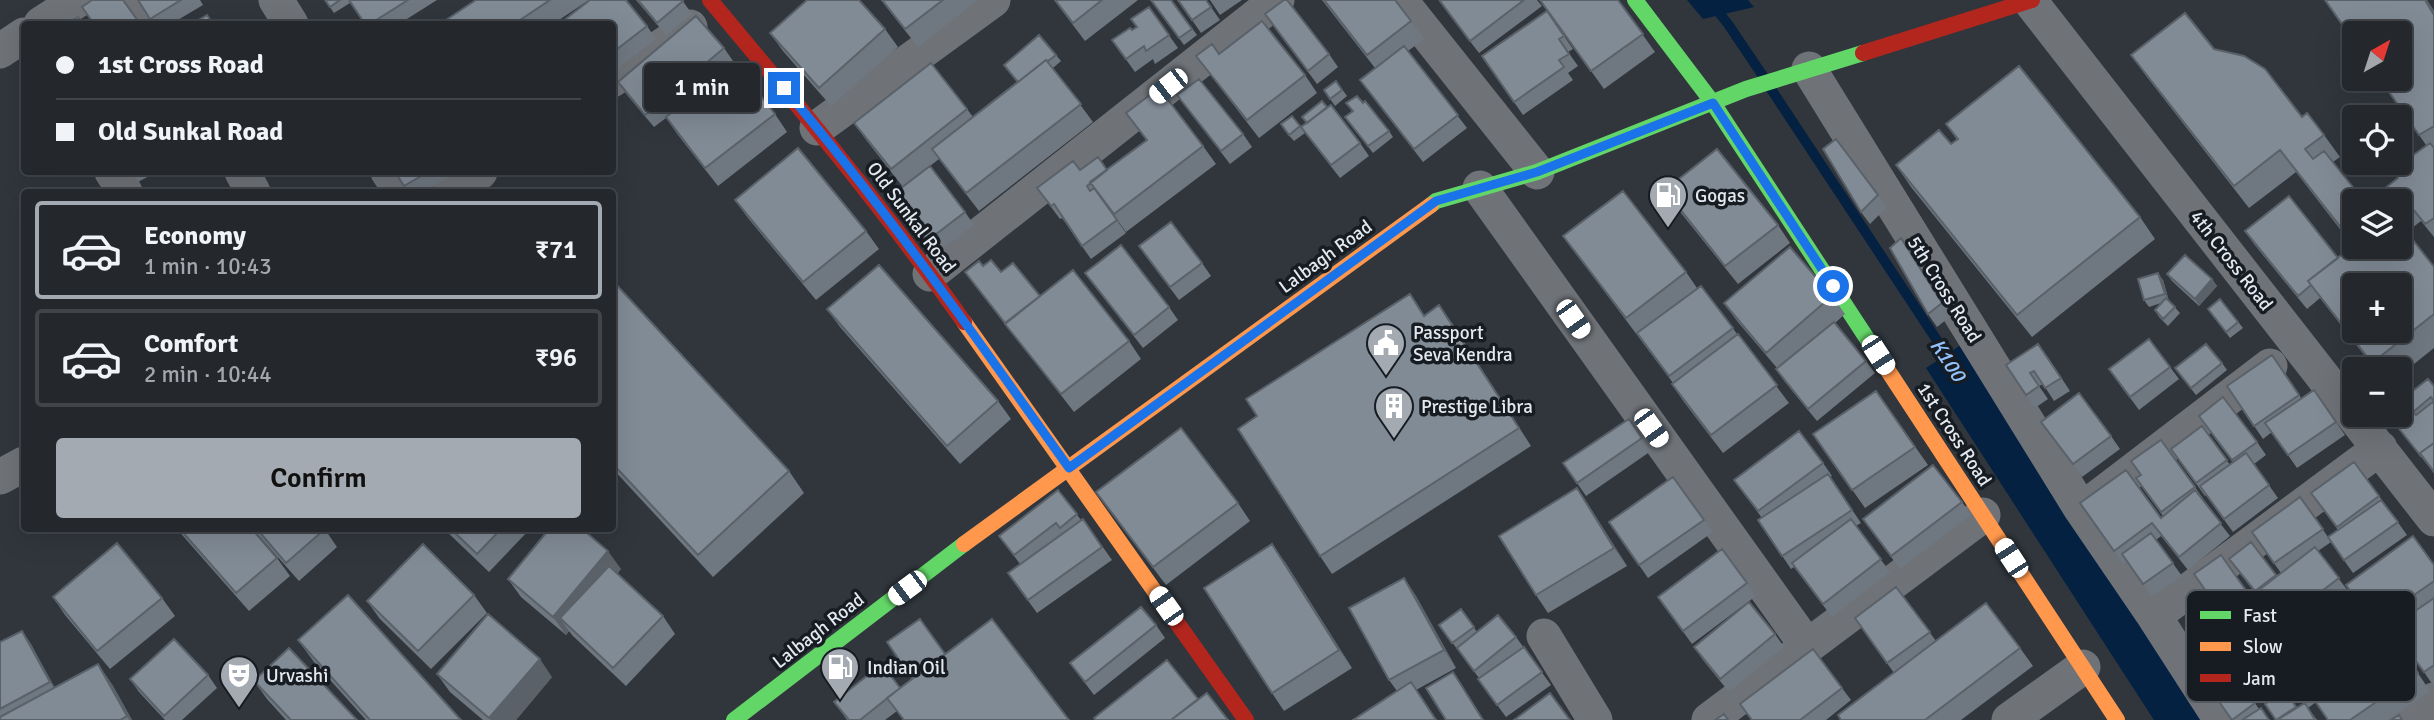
<!DOCTYPE html>
<html lang="en">
<head>
<meta charset="utf-8">
<style>
  :root { --surface:#24282d; --page:#2c3035; --text:#f1f3f6; --muted:#a3a6aa; --line:#414449; --accent:#a4aab2 }
  body { margin:0; font-family:Signika,sans-serif; background:var(--page); color:var(--text); height:100vh; display:flex; flex-direction:column; font-size:26px; white-space:nowrap }
  * { box-sizing:border-box; margin:0 }
  p { font-size:23px; color:var(--muted) }
  .icon { flex:none; width:38px; height:38px; fill:none; stroke:currentColor; stroke-width:2; stroke-linecap:round; stroke-linejoin:round }
  .map { position:relative; flex:1; overflow:hidden }
  .drawer { position:absolute; left:21px; top:189px; width:595px; height:343px; display:flex; flex-direction:column; background:var(--surface); border-radius:7px; box-shadow:0 7px 28px #0002,0 0 0 2px var(--line) }
  .drawer>* { flex:none }
  .top-card { position:absolute; left:21px; top:21px; width:595px; height:154px; border-radius:7px; box-shadow:0 7px 28px #0002,0 0 0 2px var(--line); display:grid; align-content:center; height:154px; padding:0 35px; background:var(--surface) }
  .needle { width:46px; rotate:39deg }
  .buttons { position:absolute; left:2342px; top:21px; display:grid; gap:14px }
  .buttons a { display:grid; place-items:center; width:70px; height:70px; border-radius:7px; background:var(--surface); box-shadow:0 7px 28px #0002,0 0 0 2px var(--line); font-size:35px }
  .end { position:absolute; width:32px; height:32px; margin:-16px; border:9px solid #1a73e8; background:#fff; box-shadow:0 0 0 4px #fff }
  .from { border-radius:50% }
  .bubble { position:absolute; height:49px; border-radius:7px; background:var(--surface); box-shadow:0 7px 28px #0002,0 0 0 2px var(--line); font-size:23px; font-weight:600; line-height:49px; text-align:center }
  .car { position:absolute; width:21px; height:42px; margin:-21px -10px; border-radius:9px; box-shadow:0 0 5px 2px #0007; background:linear-gradient(#fff 24%,#345 0 40%,#fff 0 76%,#345 0 86%,#fff 0) }
  .top-card b { display:flex; align-items:center; gap:24px; height:66px; font-size:26px }
  .top-card b+b { border-top:2px solid var(--line) }
  .top-card i { width:18px; height:18px; background:var(--text) }
  ul { padding:12px 0 0; list-style:none }
  li { display:flex; align-items:center; gap:21px; height:98px; margin:0 14px 10px; padding:0 21px; border:4px solid var(--line); border-radius:7px }
  li div { flex:1 }
  li b { display:block; font-size:26px }
  li em { font-style:normal; font-weight:600 }
  li.current { border-color:var(--accent) }
  li>.icon { width:63px; height:63px; stroke-width:1.5 }
  .button { display:flex; gap:14px; margin-top:auto; padding:14px 35px }
  .button a { flex:1; height:80px; border-radius:7px; background:var(--accent); color:#111; font-size:28px; font-weight:600; line-height:80px; text-align:center }
  .map>svg:first-child { display:block }
</style>
</head>
<body>
<div class="map">
<svg width="2434" height="720" viewBox="0 0 2434 720">
  <rect width="100%" height="100%" fill="#30363c"/>
  <path fill="#042142" d="M1687 0H1748L1754 7 1703 19Z
    M1961 345 2207 720H2154L1926 368Z"/>
  <g fill="none" stroke-linecap="round" stroke-linejoin="round">
    <path stroke="#042142" stroke-width="10" d="M1709 0 1728 24 1763 76
      M1771 89 1952 363"/>
    <path stroke="#6f7378" stroke-width="35" d="M137 0 152 24
      M276 0 291 24
      M1400 0 1537 172
      M2030 1 2434 519
      M41 24 78 0
      M0 51 24 35
      M1809 69 2081 509 2154 616 2221 720
      M612 80 690 27
      M817 128 993 0
      M112 172 125 192
      M242 172 253 192
      M388 172 402 192
      M1480 188 1807 646
      M449 192 480 172
      M930 274 1277 0
      M0 477 24 464
      M2092 502 2270 366
      M2154 616 2380 448
      M1544 636 1595 720
      M1709 720 1983 515
      M2009 720 2083 667
      M2404 720 2434 700"/>
    <path stroke="#63d668" stroke-width="16" d="M1635 0 1713 103 1881 360
      M1431 205 1436 201 1537 172 1746 89 1863 53
      M734 720 964 544"/>
    <path stroke="#ff974d" stroke-width="16" d="M964 322 1158 596
      M1881 360 2117 720
      M964 544 1431 205"/>
    <path stroke="#b3261e" stroke-width="16" d="M710 0C798 105 885 210 964 322
      M1863 53 2032 0
      M1158 596 1246 720"/>
  </g>
  <path fill="#6f7881" d="M138 0H200L203 5 171 24H154Z
    M325 0H437L399 24H365L350 3 334 13Z
    M476 0H589L553 24H440Z
    M636 0H682L692 14 666 35Z
    M881 0H978L918 47Z
    M1054 0H1138L1085 41Z
    M1151 0H1171L1197 35 1184 45Z
    M1178 0H1206L1220 20 1201 33Z
    M1210 0H1242L1220 15Z
    M1322 0H1395L1424 39 1408 51 1467 128 1423 162 1360 80 1375 68Z
    M1442 0H1537L1542 6 1479 53 1449 14 1440 1Z
    M1540 0H1618L1655 52 1604 89Z
    M2325 0H2427L2434 11V237L2421 221 2412 228 2399 211 2398 178 2402 172 2426 145Z
    M1149 7 1178 48 1155 64 1153 59 1135 72 1112 40 1132 30 1137 27Z
    M1547 11 1573 49 1568 52 1578 66 1568 73 1573 80 1523 115 1482 56Z
    M1265 14 1329 54 1338 67 1317 84Z
    M612 24 647 26 656 39 612 73Z
    M885 29 898 47 831 106 783 51 770 33Z
    M724 48 733 61 673 112 775 114 787 132 718 186 678 135 666 118 654 127 627 95 618 82Z
    M2214 49 2324 135 2340 157 2333 162 2354 201 2434 267V348L2399 376V369H2375L2320 298 2307 309 2254 244 2245 231 2338 258 2353 246 2296 172 2249 208 2147 77 2131 55Z
    M1219 54 1305 75 1317 93 1259 138 1196 56Z
    M1056 55 1061 61 1053 68 1093 122 979 211 939 159 903 187 867 141 854 123 967 109 973 117 1018 82 1004 65Z
    M1336 81 1347 96 1335 106 1324 90Z
    M1177 95 1243 134 1252 147 1230 164Z
    M1363 103 1389 131 1393 137 1373 153 1350 124 1352 112Z
    M1126 113 1203 146 1216 164 1126 232 1104 202 1126 233 1091 259 1062 218 1060 219 1037 188 1080 170H1107L1146 140Z
    M1292 116 1301 127 1360 143 1369 156 1340 178 1305 133 1294 141 1285 131 1281 124Z
    M1946 124 2140 217 2155 239 2032 337 1911 187 1896 165 1951 144 1957 140Z
    M130 172H157L138 182Z
    M395 172H458L423 192H409Z
    M1665 190 1778 225 1790 243 1738 284 1677 208Z
    M892 195 965 212 974 225 936 254Z
    M1878 195 1887 207 1870 224 1861 212Z
    M735 200 866 231 879 249 816 300 748 218Z
    M1563 236 1686 272 1697 288 1701 286 1789 403 1723 453 1684 402 1672 384 1673 383Z
    M1901 238 1951 316 1937 327 1928 314Z
    M1148 259 1202 263 1211 276 1179 300Z
    M983 266 1001 272 1040 296 1129 341 1141 359 1074 412 965 272Z
    M1085 273 1169 307 1178 320 1143 348Z
    M2167 274 2212 279 2217 286 2199 306 2172 281Z
    M612 280 789 471 804 493 713 577 612 468Z
    M2163 280 2169 301 2180 313 2168 326 2159 317 2155 310 2161 303 2149 307 2144 300Z
    M1832 296 1845 314 1835 323 1866 361 1875 373 1817 421 1785 382 1776 369 1777 368 1737 321 1724 303Z
    M2220 299 2243 328 2230 338 2208 309Z
    M827 309 998 401 1011 419 960 464 840 327Z
    M1425 315 1452 323 1531 446 1332 574 1320 556Z
    M2272 355 2301 398 2314 390 2345 435 2297 468 2272 432 2263 439 2227 386Z
    M2047 356 2070 391 2054 401 2043 384 2039 386 2048 399 2035 408 2006 365Z
    M2222 363 2227 370 2196 395 2180 375Z
    M2170 367 2179 379 2139 410 2109 369Z
    M2434 386V473L2388 415 2403 402 2399 398 2414 390Z
    M1876 391 1928 465 1865 508 1813 434Z
    M1629 419 1651 451 1586 496 1563 463Z
    M2041 422 2111 436 2120 449 2082 477Z
    M2202 426 2230 465 2233 462 2208 429 2257 442 2266 455 2254 464 2278 498 2233 532 2206 495 2205 496 2171 449Z
    M1823 463 1832 476 1830 477 1861 523 1856 526 1890 572 1832 617 1794 567 1791 569 1758 520 1762 518 1734 480Z
    M1673 477 1713 532 1648 578 1609 522Z
    M2136 478 2195 487 2204 500 2203 501 2230 536 2188 570 2161 536 2156 540 2182 576 2152 596 2127 561 2123 564 2080 503 2161 518 2163 516Z
    M1058 490 1081 520 1083 519 1112 560 1037 613 1008 573 1020 564 999 536Z
    M1096 492 1238 503 1250 521 1166 585Z
    M2311 493 2379 496 2407 535 2353 573 2331 542 2318 551 2348 591 2292 633 2263 595 2260 598 2234 566 2251 542 2277 576 2281 573 2252 532 2300 497 2328 537 2338 530Z
    M1962 502 1971 515 1900 569 1863 519Z
    M1589 506 1627 566 1548 613 1536 595Z
    M176 528H251L277 558 290 576 249 611Z
    M252 528H324L337 547 299 581Z
    M340 528H351L345 534Z
    M443 528H531L489 572Z
    M1722 549 1756 596 1692 644 1658 597Z
    M2221 555 2254 602 2227 621 2194 574Z
    M1285 562 1352 668 1284 711 1272 693Z
    M2434 565V684L2433 685 2394 629 2390 632 2430 691 2388 720H2328L2316 702 2308 708 2317 720H2276L2267 703 2250 678 2270 664 2288 690 2286 691 2297 708 2305 704 2273 661 2268 666 2253 648 2286 641 2340 600 2370 639 2380 632 2346 585Z
    M621 569 617 574 663 616 675 634 626 686 573 636 569 631 566 635 521 597 508 579Z
    M1404 578 1416 596 1456 668 1416 690 1437 720H1353L1397 691 1389 680Z
    M1896 587 1936 641 2020 648 2033 666 1961 720H1841L1894 673 1855 618Z
    M474 595 487 613 431 669 380 619 367 601Z
    M53 597 162 598 175 616 110 669 65 615Z
    M1461 609 1477 632 1516 637 1551 685 1506 717 1478 679 1479 678 1439 625Z
    M1156 625 1165 638 1094 695 1070 663Z
    M22 631 31 644 54 688 98 664 113 686 132 720H0V642Z
    M1775 634 1784 647 1729 692 1703 660 1694 647Z
    M298 640 461 720H366L314 662Z
    M945 654 1069 720H903L897 711 885 720H847L834 702 900 688Z
    M437 674 552 677 516 720H483L450 692Z
    M208 675 217 688 182 720H165L139 692 130 679Z
    M254 681 357 720H286L267 699Z
    M2243 686 2259 709 2269 720H2232Z
    M1842 688 1851 700 1826 720H1751L1740 704Z"/>
  <path fill="#5a6169" d="M2425 0H2427L2434 11V15Z
    M1901 238 1910 251 1951 316 1942 303Z
    M2158 273 2163 280 2169 301 2165 294Z
    M2212 279 2217 286 2199 306 2195 299Z
    M1439 305 1452 323 1531 446 1519 428Z
    M1577 488 1589 506 1627 566 1614 548Z
    M1272 544 1285 562 1352 668 1339 650Z
    M608 551 621 569 571 628 560 618 569 631 566 635 553 617Z
    M1404 578 1416 596 1456 668 1444 650Z
    M22 631 31 644 59 695 50 682Z
    M540 659 552 677 516 720H491L489 718Z
    M98 664 113 686 132 720H129L127 716Z"/>
  <path fill="#818b96" stroke="#5a6169" stroke-width="2" fill-rule="evenodd" d="M92 0H123L138 21 133 24H94L82 7Z
    M138 0H181L150 19Z
    M325 0H340L330 7Z
    M349 0H408L370 24H365Z
    M476 0H550L514 24H440Z
    M590 0H626L647 26 612 53V24H559Z
    M638 0H682L683 1 657 23Z
    M807 0H859L885 29 819 88 770 33Z
    M882 0H943L905 29Z
    M1055 0H1102L1073 23Z
    M1151 0H1171L1192 29 1179 38Z
    M1178 0H1206L1211 7 1192 20Z
    M1284 0H1287L1329 54 1308 71 1265 14Z
    M1324 0H1395L1411 21 1367 55Z
    M1442 0H1524L1470 41 1440 1Z
    M1540 0H1618L1643 34 1591 71Z
    M2325 0H2425L2434 15V126L2419 135 2380 79H2399V33H2354V41Z
    M1149 7 1169 35 1146 51 1144 46 1126 59 1112 40 1130 28 1132 30 1137 27 1131 19Z
    M1547 11 1564 36 1559 39 1569 54 1559 60 1564 67 1514 102 1482 56Z
    M2185 13 2214 49 2244 56 2265 69 2302 117 2307 113 2324 135 2305 149 2313 159 2324 151 2364 201H2354V244L2280 150 2234 186 2131 55Z
    M207 15 213 24H192Z
    M696 16 724 48 645 115 618 82Z
    M78 17 83 24H66Z
    M1262 21 1305 75 1247 120 1196 56 1212 44 1219 54Z
    M1039 35 1056 55 1048 61 1046 60 1018 82 1004 65Z
    M1404 46 1458 115 1414 149 1360 80Z
    M1046 60 1081 104 966 193 932 149Z
    M931 63 967 109 891 169 854 123Z
    M735 64 775 114 705 168 666 117Z
    M2019 66 2140 217 2017 315 1896 165 1939 130 1951 144 1958 139 1946 124Z
    M1199 79 1243 134 1221 151 1177 95Z
    M1336 81 1342 90 1330 99 1324 90Z
    M1159 88 1203 146 1114 214 1090 182 1147 140 1126 113Z
    M1357 96 1363 103 1365 101 1389 131 1368 146 1345 117 1353 111 1346 103Z
    M1322 101 1327 107 1307 123 1302 117Z
    M1331 105 1360 143 1331 165 1301 127Z
    M1292 116 1300 126 1289 135 1281 124Z
    M1836 139 1878 195 1861 212 1823 149Z
    M2430 143 2434 148V218L2425 224 2412 208 2403 215 2399 210V201H2393L2384 189 2398 178 2397 175 2402 172 2398 166Z
    M798 148 866 231 803 282 735 200Z
    M1717 149 1778 225 1725 266 1665 190Z
    M1098 157 1107 170 1087 186 1090 191 1094 188 1117 220 1082 246 1054 204 1051 206 1037 188 1073 161 1080 170Z
    M930 166 965 212 927 241 892 195Z
    M395 172H428L404 186Z
    M1623 191 1686 272 1626 318 1563 236Z
    M2289 196 2338 258 2308 281 2311 285 2298 296 2245 231Z
    M1171 222 1202 263 1170 287 1139 246Z
    M2399 222 2434 267V314L2372 363 2308 281 2354 245V247H2399ZM2354 285H2399V331H2354Z
    M1901 238 1942 303 1928 314 1890 248Z
    M1121 245 1169 307 1134 335 1085 273Z
    M1790 247 1832 296 1766 353 1724 303Z
    M2185 255 2212 279 2195 299 2167 274Z
    M991 260 1001 272 1013 263 1040 296 1005 323 965 272 979 261 983 266Z
    M879 265 998 401 947 446 827 309Z
    M1073 270 1129 341 1061 394 1005 324Z
    M2158 273 2165 294 2144 300 2138 279Z
    M612 280 789 471 698 555 612 463Z
    M1701 286 1733 328 1669 376 1637 333Z
    M1410 294 1424 316 1439 305 1519 428 1320 556 1238 429 1257 416 1246 399Z
    M2166 298 2175 307 2163 319 2155 310Z
    M2220 299 2238 322 2226 332 2208 309Z
    M1834 322 1866 361 1808 409 1776 369Z
    M1738 334 1777 385 1711 435 1672 384Z
    M2149 339 2170 367 2130 397 2109 369Z
    M2038 344 2061 378 2045 388 2034 371 2030 373 2039 386 2026 395 2006 365Z
    M2206 344 2222 363 2191 388 2175 368Z
    M2272 355 2299 395 2254 426 2227 386Z
    M2428 379 2434 386V443L2420 453V455L2388 415H2399V405L2403 402 2399 397 2411 387 2414 390ZM2431 397 2434 401 2416 415 2413 412Z
    M2314 390 2336 422 2288 455 2265 423Z
    M1876 391 1915 447 1852 490 1813 434Z
    M2079 393 2111 436 2073 464 2041 422Z
    M2223 397 2257 442 2232 460 2199 416Z
    M1629 419 1642 438 1577 483 1563 463Z
    M2202 426 2227 460 2196 483 2171 449Z
    M1181 428 1238 503 1153 567 1096 492Z
    M1799 431 1823 463 1758 511 1734 480Z
    M2161 440 2195 487 2161 512 2136 478 2141 475 2131 461Z
    M2434 443V472L2420 453Z
    M2246 453 2269 485 2224 519 2200 486Z
    M2354 462 2379 496 2337 527 2311 493Z
    M1933 465 1962 502 1891 556 1863 519Z
    M2126 470 2161 518 2195 490 2221 523 2179 557 2152 523 2114 551 2080 503Z
    M1828 474 1852 510 1782 556 1758 520Z
    M1673 477 1704 520 1639 565 1609 522Z
    M1577 488 1614 548 1536 595 1499 536Z
    M1058 490 1077 514 1060 528 1056 523 1014 555 999 536Z
    M2300 497 2323 529 2274 563 2252 532Z
    M2381 500 2398 522 2344 560 2328 537Z
    M1083 519 1102 547 1028 600 1008 573Z
    M1851 519 1881 559 1823 604 1792 563Z
    M179 528H251L277 558 236 593Z
    M256 528H324L325 529 286 563Z
    M450 528H502L477 554Z
    M550 528H581L608 551 553 617 508 579Z
    M2151 533 2173 563 2143 584 2122 554Z
    M2413 536 2434 565V581L2374 623 2346 585Z
    M2251 542 2276 575 2255 591 2229 559Z
    M117 543 162 598 97 651 53 597Z
    M423 544 474 595 418 651 367 601Z
    M1272 544 1339 650 1272 693 1204 588Z
    M2315 547 2339 578 2283 620 2259 590Z
    M1722 549 1747 583 1683 631 1658 597Z
    M2221 555 2245 589 2218 608 2194 574Z
    M609 566 663 616 613 668 560 618Z
    M1404 578 1444 650 1389 680 1349 608Z
    M1896 587 1930 632 1887 663 1855 618Z
    M348 595 461 720H370L298 640Z
    M2434 598V665L2424 672 2392 627Z
    M1749 602 1775 634 1720 679 1694 647Z
    M1986 603 2020 648 1925 720H1841L1838 715Z
    M1141 607 1156 625 1085 682 1070 663Z
    M1461 609 1474 627 1452 643 1439 625Z
    M488 614 540 659 489 718 437 674Z
    M1498 615 1516 637 1474 671 1457 648Z
    M920 619 945 654 912 679 887 642Z
    M992 619 1069 720H904L887 698Z
    M2387 628 2418 673 2350 720H2328L2315 701 2330 691 2318 674Z
    M22 631 50 682 0 709V642Z
    M174 639 208 675 164 716 130 679Z
    M1524 647 1542 672 1497 705 1478 679Z
    M289 648 357 720H291L254 681Z
    M1813 649 1842 688 1800 720H1752L1740 704Z
    M1167 660 1198 699 1171 720H1096L1094 718Z
    M98 664 127 716 120 720H0V717Z
    M882 664 900 688 860 720H849L834 702Z
    M1453 672 1483 720H1446L1426 688Z
    M1411 682 1436 720H1353Z
    M2243 686 2255 703 2232 720 2220 703Z
    M2286 691 2296 707 2276 720 2265 704Z
    M1207 693 1228 720H1171Z
    M1550 693 1570 720H1514Z
    M2305 703 2315 720H2277Z
    M2261 708 2269 720H2242Z
    M1724 714 1728 720H1715Z
    M2399 715 2402 720H2391Z"/>
  <g fill="none" stroke-linecap="round" stroke-linejoin="round">
    <path stroke="#1a73e8" stroke-width="9" d="M784 88C886 209 977 339 1069 468L1436 201 1537 172 1713 103 1833 286"/>
  </g>
  <defs>
    <symbol id="fuel-pin" viewBox="-11 -11 22 30"><path d="M0 17L-7.5 6A9.5 9.5 0 1 1 7.5 6Z" fill="#a4aab2" stroke="#171c22"/><path d="M-5.5-6h7V0h2V4h1.3V-2.5L3-4.5l.8-.8L6-3V5H2.5V1h-1V6h-7ZM-4.2-4.7v3.2H.2V-4.7Z" fill="#fff"/></symbol>
    <symbol id="civic-pin" viewBox="-11 -11 22 30"><path d="M0 17L-7.5 6A9.5 9.5 0 1 1 7.5 6Z" fill="#a4aab2" stroke="#171c22"/><path d="M-.6-6.5H3V-4.5H.6V-3L4-1V1h2V6H-6V1h2V-1L-.6-3ZM-1.2 2.5V6h2.4V2.5Z" fill="#fff"/></symbol>
    <symbol id="building-pin" viewBox="-11 -11 22 30"><path d="M0 17L-7.5 6A9.5 9.5 0 1 1 7.5 6Z" fill="#a4aab2" stroke="#171c22"/><path d="M-4-6H4V6H1V3H-1V6H-4ZM-2.5-4.3h1.7v1.8h-1.7ZM.8-4.3h1.7v1.8H.8ZM-2.5-1h1.7V.8h-1.7ZM.8-1h1.7V.8H.8Z" fill="#fff"/></symbol>
    <symbol id="theatre-pin" viewBox="-11 -11 22 30"><path d="M0 17L-7.5 6A9.5 9.5 0 1 1 7.5 6Z" fill="#a4aab2" stroke="#171c22"/><path d="M-5-5.5Q0-4 5-5.5V0Q5 5 0 6Q-5 5-5 0ZM-3.3-2.5H-1v1.5H-3.3ZM1-2.5H3.3v1.5H1ZM-2.8 1Q0 5.5 2.8 1Z" fill="#fff"/></symbol>
  </defs>
  <g fill-rule="evenodd">
    <use href="#fuel-pin" x="1646" y="173" width="44" height="60"/>
    <use href="#civic-pin" x="1364" y="321" width="44" height="60"/>
    <use href="#building-pin" x="1372" y="384" width="44" height="60"/>
    <use href="#fuel-pin" x="818" y="645" width="44" height="60"/>
    <use href="#theatre-pin" x="217" y="653" width="44" height="60"/>
  </g>
  <g text-anchor="middle" stroke-width="7" stroke-linejoin="round" paint-order="stroke">
    <g font-size="19" fill="#e2e9f1" stroke="#171c22" text-anchor="start">
      <text x="1695" y="202">Gogas</text>
      <text x="1413" y="339">Passport<tspan x="1413" dy="22">Seva Kendra</tspan></text>
      <text x="1421" y="413">Prestige Libra</text>
      <text x="867" y="674">Indian Oil</text>
      <text x="266" y="682">Urvashi</text>
    </g>
    <g font-size="19" fill="#e2e9f1" stroke="#171c22">
      <text transform="translate(912 217) rotate(53)" y="7">Old Sunkal Road</text>
      <text transform="translate(1325 256) rotate(-36)" y="7">Lalbagh Road</text>
      <text transform="translate(2232 260) rotate(52)" y="7">4th Cross Road</text>
      <text transform="translate(1945 289) rotate(58)" y="7">5th Cross Road</text>
      <text transform="translate(1955 434) rotate(57)" y="7">1st Cross Road</text>
      <text transform="translate(818 630) rotate(-38)" y="7">Lalbagh Road</text>
    </g>
    <g font-size="21" font-style="italic" fill="#93c1fb" stroke="#171c22">
      <text transform="translate(1948 360) rotate(56)" y="7">K100</text>
    </g>
  </g>
  <rect x="2186" y="590" width="230" height="112" rx="10" fill="#171c22" stroke="#545a60" stroke-width="2"/>
  <rect x="2200" y="611" width="31" height="8" fill="#63d668"/>
  <rect x="2200" y="642" width="31" height="9" fill="#ff974d"/>
  <rect x="2200" y="674" width="31" height="8" fill="#b3261e"/>
  <g font-size="19" fill="#e2e9f1">
    <text x="2243" y="622">Fast</text>
    <text x="2243" y="653">Slow</text>
    <text x="2243" y="685">Jam</text>
  </g>
</svg>
<div class="buttons">
<a><svg class="needle" viewBox="-14 -14 28 28"><path d="M0-13l5 13h-10z" fill="#e53935"/><path d="M0 13l5-13h-10z" fill="#a3a6aa"/></svg></a>
<a><svg class="icon" aria-label="locate" viewBox="0 0 24 24"><circle cx="12" cy="12" r="6"/><path d="M12 2v4M12 18v4M2 12h4M18 12h4"/></svg></a>
<a><svg class="icon" aria-label="layers" viewBox="0 0 24 24"><path d="M12 4l9 5-9 5-9-5zM3 14l9 5 9-5"/></svg></a>
<a>+</a>
<a>−</a>
</div>
<i class="end from" style="left:1833px;top:286px"></i>
<i class="end" style="left:784px;top:88px"></i>
<div class="bubble" style="left:644px;top:63px;width:116px">1 min</div>
<i class="car" style="left:1168px;top:86px;rotate:232deg"></i>
<i class="car" style="left:1573px;top:319px;rotate:145deg"></i>
<i class="car" style="left:1878px;top:355px;rotate:147deg"></i>
<i class="car" style="left:1651px;top:428px;rotate:144deg"></i>
<i class="car" style="left:2011px;top:558px;rotate:327deg"></i>
<i class="car" style="left:907px;top:588px;rotate:233deg"></i>
<i class="car" style="left:1166px;top:606px;rotate:325deg"></i>
<div class="top-card">
<b><i class="from"></i>1st Cross Road</b>
<b><i></i>Old Sunkal Road</b>
</div>
<section class="drawer">
<ul>
<li class="current"><svg class="icon" aria-label="car" viewBox="0 0 24 24"><path d="M5 17H2v-5l4-1 3-4h7l3 4 3 1v5h-3M9 17h6M6 11h13"/><circle cx="7" cy="17" r="2"/><circle cx="17" cy="17" r="2"/></svg><div><b>Economy</b><p>1 min · 10:43</p></div><em>₹71</em></li>
<li><svg class="icon" aria-label="car" viewBox="0 0 24 24"><path d="M5 17H2v-5l4-1 3-4h7l3 4 3 1v5h-3M9 17h6M6 11h13"/><circle cx="7" cy="17" r="2"/><circle cx="17" cy="17" r="2"/></svg><div><b>Comfort</b><p>2 min · 10:44</p></div><em>₹96</em></li>
</ul>
<div class="button"><a>Confirm</a></div>
</section>
</div>
</body>
</html>
